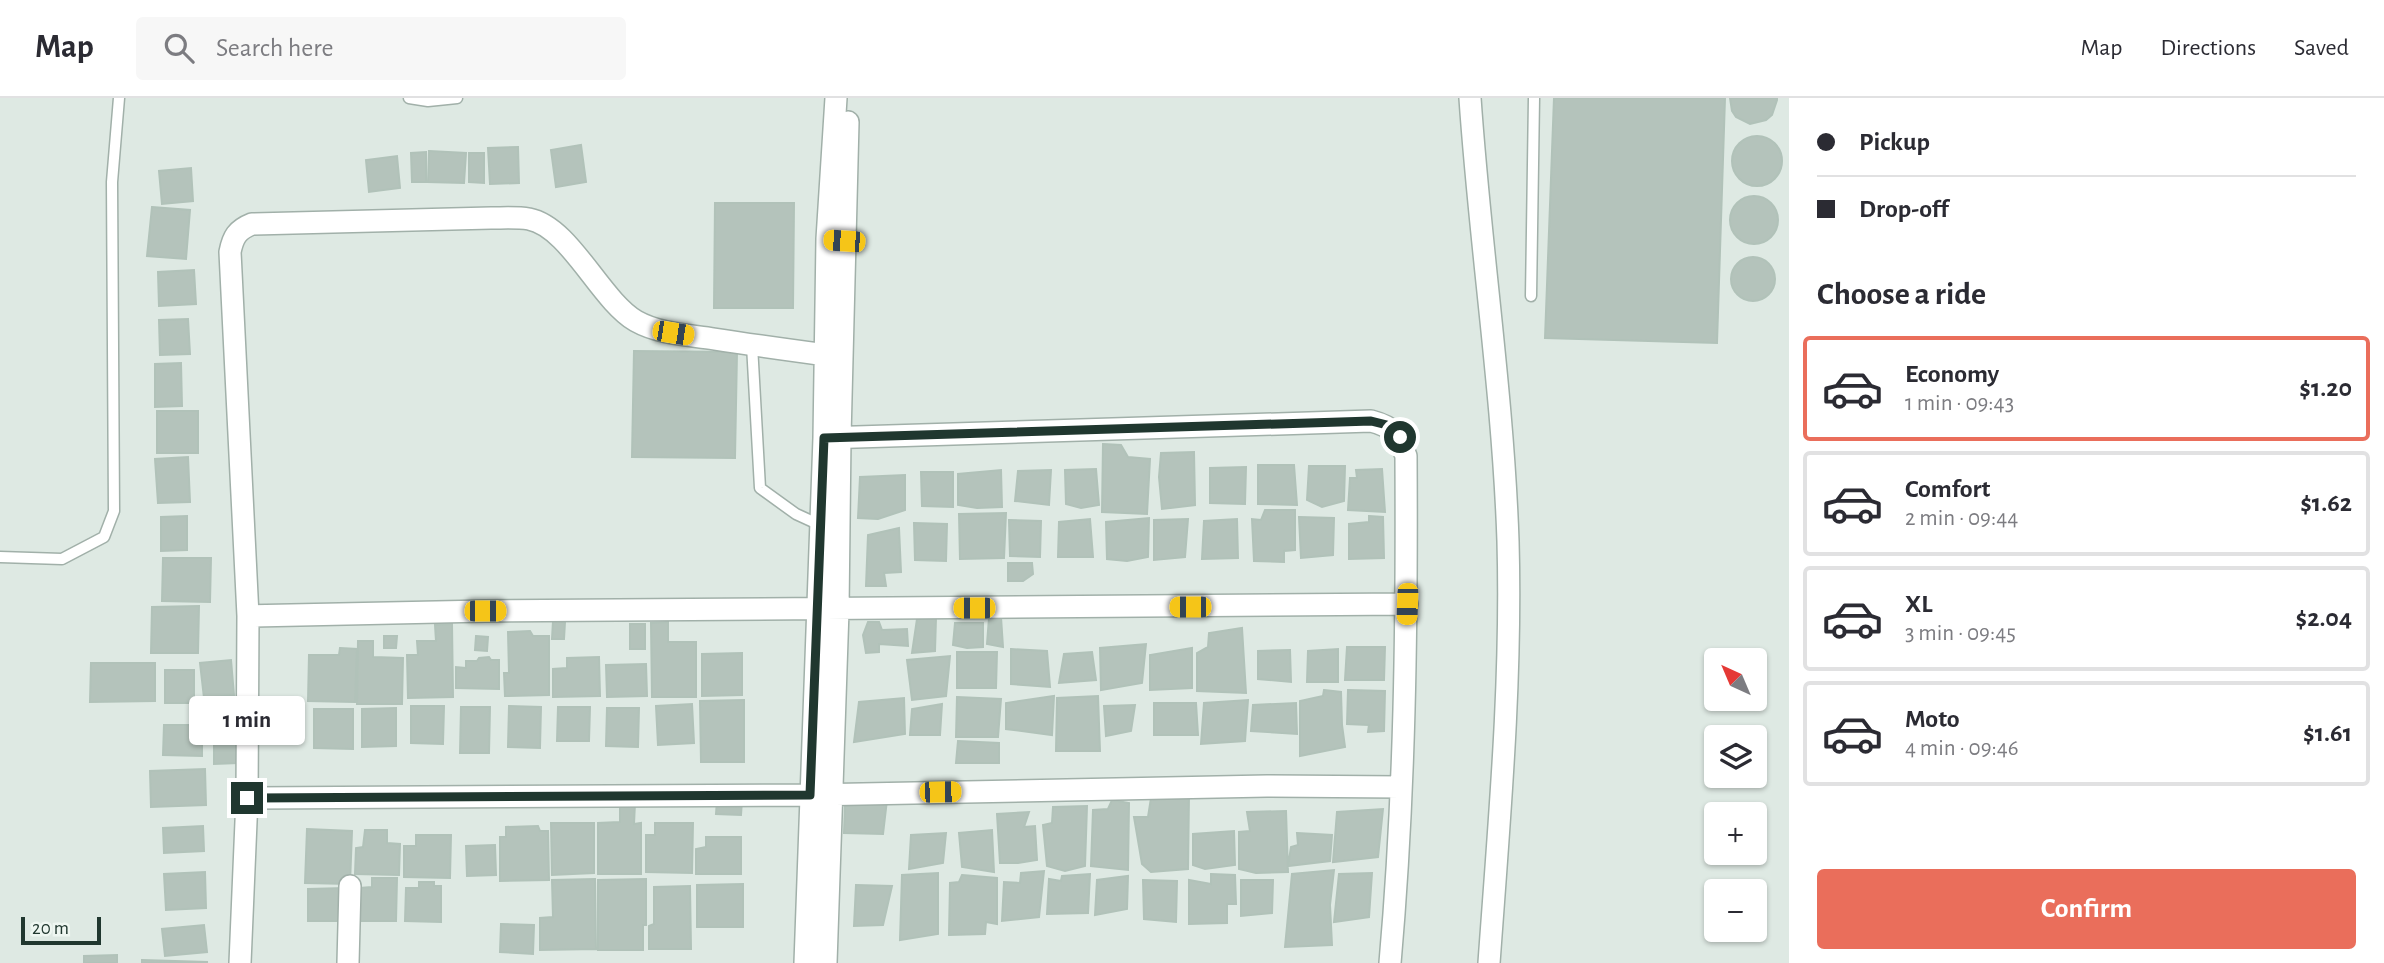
<!DOCTYPE html>
<html lang="en">
<head>
<meta charset="utf-8">
<style>
  :root { --surface:#fff; --page:#f7f7f7; --text:#2b2b33; --muted:#7c7c81; --line:#e1e1e2; --accent:#ea6e5b }
  body { margin:0; font-family:"Alegreya Sans",sans-serif; background:var(--page); color:var(--text); height:100vh; display:flex; flex-direction:column; font-size:26px; white-space:nowrap }
  * { box-sizing:border-box; margin:0 }
  p { font-size:23px; color:var(--muted) }
  .icon { flex:none; width:38px; height:38px; fill:none; stroke:currentColor; stroke-width:2; stroke-linecap:round; stroke-linejoin:round }
  .map { position:relative; flex:1; overflow:hidden }
  .side { display:flex; flex-direction:column; background:var(--surface); width:595px }
  .side>* { flex:none }
  .banner { display:grid; align-content:center; height:154px; padding:0 28px; background:var(--surface) }
  .needle { width:46px; rotate:316deg }
  .fabs { position:absolute; left:1704px; top:550px; display:grid; gap:14px }
  .fabs a { display:grid; place-items:center; width:63px; height:63px; border-radius:7px; background:var(--surface); box-shadow:0 2px 5px #0004; font-size:35px }
  .scale { position:absolute; left:21px; bottom:18px; width:80px; box-sizing:border-box; padding-left:7px; border:4px solid #20372f; border-top:0; font-size:19px; line-height:24px; white-space:nowrap; color:#20372f; -webkit-text-stroke:5px #eef6f1; paint-order:stroke }
  .end { position:absolute; width:32px; height:32px; margin:-16px; border:9px solid #20372f; background:#fff; box-shadow:0 0 0 4px #fff }
  .from { border-radius:50% }
  .bubble { position:absolute; height:49px; border-radius:7px; background:var(--surface); box-shadow:0 2px 5px #0004; font-size:23px; font-weight:700; line-height:49px; text-align:center }
  .car { position:absolute; width:21px; height:42px; margin:-21px -10px; border-radius:9px; box-shadow:0 0 5px 2px #0007; background:linear-gradient(#f5c518 24%,#345 0 40%,#f5c518 0 76%,#345 0 86%,#f5c518 0) }
  .banner b { display:flex; align-items:center; gap:24px; height:66px; font-size:26px }
  .banner b+b { border-top:2px solid var(--line) }
  .banner i { width:18px; height:18px; background:var(--text) }
  ul { padding:0; list-style:none }
  li { display:flex; align-items:center; gap:21px; height:105px; margin:0 14px 10px; padding:0 14px; border:4px solid var(--line); border-radius:7px }
  li div { flex:1 }
  li b { display:block; font-size:26px }
  li em { font-style:normal; font-weight:700 }
  li.selected { border-color:var(--accent) }
  li>.icon { width:63px; height:63px; stroke-width:1.5 }
  h2 { padding:0 28px; font-size:32px; line-height:84px }
  .cta { display:flex; gap:14px; margin-top:auto; padding:14px 28px }
  .cta a { flex:1; height:80px; border-radius:7px; background:var(--accent); color:#fff; font-size:28px; font-weight:700; line-height:80px; text-align:center }
  header { display:flex; align-items:center; gap:42px; box-sizing:border-box; height:98px; padding:0 35px; background:var(--surface); border-bottom:2px solid var(--line) }
  header strong { font-size:33px }
  nav { display:flex; gap:38px; margin-inline-start:auto; font-size:24px }
  .search { width:490px; height:63px; background:var(--page); display:flex; align-items:center; gap:18px; box-sizing:border-box; padding:0 24px; border-radius:7px; color:var(--muted); font-size:26px }
  main { display:flex; flex:1; min-height:0 }
  .map>svg:first-child { display:block }
</style>
</head>
<body>
<header>
<strong>Map</strong>
<div class="search"><svg class="icon" aria-label="search" viewBox="0 0 24 24"><circle cx="10" cy="10" r="6"/><path d="M15 15l6 6"/></svg>Search here</div>
<nav><a>Map</a><a>Directions</a><a>Saved</a></nav>
</header>
<main>
<div class="map">
<svg width="1789" height="865" viewBox="0 0 1789 865">
  <rect width="100%" height="100%" fill="#dee9e3"/>
  <path fill="#b4c3bb" stroke="#b1c2b9" stroke-width="2" d="M1554 0H1725L1717 245 1545 240Z
    M1730 0H1777V2L1772 17 1766 22 1750 26 1736 19 1732 13Z
    M1732 63a25 25 0 1 1 50 0a25 25 0 1 1-50 0Z
    M581 47 586 84 556 89 551 52Z
    M518 49 519 85 490 86 488 50Z
    M429 53 466 55 464 85 428 84Z
    M426 54V84H412L411 55Z
    M469 55H484V85L469 84Z
    M397 58 400 90 369 94 366 62Z
    M191 70 193 103 162 106 159 73Z
    M1730 122a24 24 0 1 1 48 0a24 24 0 1 1-48 0Z
    M715 105H794L793 210H714Z
    M152 109 190 112 186 161 147 158Z
    M1731 181a22 22 0 1 1 44 0a22 22 0 1 1-44 0Z
    M194 172 196 206 159 208 158 174Z
    M188 221 190 256 160 257 159 222Z
    M634 253 737 254 735 360 632 359Z
    M181 265 182 308 155 309V266Z
    M157 313H198V355H157Z
    M1103 346 1121 347 1128 359 1150 361 1147 416 1102 414Z
    M1194 354 1195 407 1162 411 1159 379 1161 355Z
    M188 359 190 404 158 405 155 361Z
    M1258 367H1294L1297 407 1258 406Z
    M1309 368H1345L1344 403 1322 409 1307 402Z
    M1246 369 1245 406 1210 405V370Z
    M1096 371 1099 407 1081 410 1066 406 1065 372Z
    M1382 371 1385 414 1348 412 1350 380H1357L1356 372Z
    M1001 372 1002 409 977 410 958 407V376Z
    M1051 372 1049 407 1015 403 1018 373Z
    M921 374H953V409L922 408Z
    M905 377V412L878 421 858 420 860 379Z
    M1265 412H1295V452L1284 453V464L1254 463 1252 421 1261 422Z
    M1006 415 1004 460 960 461 959 416Z
    M187 418V452L161 453V419Z
    M1369 418 1383 419 1384 460 1349 461V426L1369 424Z
    M1299 419 1334 420 1333 457 1301 460Z
    M1149 420 1148 459 1127 463 1107 461 1106 424Z
    M1090 421 1093 459H1058L1059 424Z
    M1188 421 1185 459 1154 462V422Z
    M1237 421 1238 460 1202 461 1204 423Z
    M1009 422 1041 423 1040 459 1010 458Z
    M914 425 947 426 946 463 915 462Z
    M899 430 901 474 884 475 886 488H866L868 437Z
    M163 460H211L210 504 162 503Z
    M1008 465H1032L1033 476 1023 483H1008Z
    M199 508 198 555H151L152 509Z
    M1001 519 1003 549 987 546 989 520Z
    M936 520 935 553 912 555 917 521Z
    M553 523 565 524 564 541H552Z
    M668 524V544H696V599H652L651 525Z
    M868 524H879L882 532 907 531 908 548 879 546V554L866 555 863 537Z
    M955 525H983V549L967 550 953 547Z
    M452 526 453 599 408 600 407 557H418L417 543H436L435 527Z
    M630 526H645V551H630Z
    M1242 530 1246 595 1197 593V555L1208 549 1209 535Z
    M530 533 533 538H549V597L505 598 504 575H509L508 534Z
    M384 538H397L396 550H384Z
    M476 538 488 539 487 553 475 552Z
    M358 543H373V559L403 560 402 606H357Z
    M1146 546 1142 585 1101 592 1100 550Z
    M1347 549H1385L1384 582H1345Z
    M340 550 357 551 355 604 308 603 309 557H339Z
    M1192 550V590L1150 592V557Z
    M1011 551 1047 553 1050 589 1011 586Z
    M1338 551V584H1307L1308 553Z
    M1290 552 1291 584 1258 581V553Z
    M957 554H997L996 590H957Z
    M1092 554 1096 582 1059 585 1064 556Z
    M742 555V597L702 598V556Z
    M950 558 946 598 912 602 907 562Z
    M489 559 491 562H499V591L456 590V569L466 570V563H477L479 560Z
    M599 559 600 598 553 599V571L567 570V560Z
    M231 562 234 597 204 600 200 565Z
    M91 565H155V603L90 604Z
    M646 566 647 598 607 599 606 567Z
    M165 572H194V605H165Z
    M1324 592 1341 594 1342 627 1345 649 1300 658V603L1323 598Z
    M1348 592 1385 593 1384 633 1368 634 1369 627 1347 626Z
    M1054 598 1052 637 1006 631V605Z
    M1098 598 1100 653H1056L1057 600Z
    M957 599 1001 601 998 639H956Z
    M904 600 905 636 854 644 859 604Z
    M744 602V664H701L700 603Z
    M1248 602 1245 643 1201 646 1204 605Z
    M1154 605H1196L1198 637H1154Z
    M1296 605 1297 636 1251 633 1253 607Z
    M692 606 694 645 658 647 656 608Z
    M942 606 940 637H910L912 611Z
    M1135 607 1131 633 1106 638 1104 608Z
    M411 608H444L443 646 411 645Z
    M509 608 541 609 540 650 508 649Z
    M461 609H490L489 655H460Z
    M558 609H590L589 643H557Z
    M396 610V648L362 649V611Z
    M607 610H639L638 649 606 648Z
    M314 611H353V651L314 650Z
    M164 627H202V658L163 657Z
    M238 643V665L214 666V644Z
    M958 643 999 645V665H956Z
    M205 671 206 707 151 709 150 673Z
    M1189 697 1188 771 1151 774 1142 766 1134 719H1148L1151 700Z
    M717 702H742L741 717 716 716Z
    M887 702 883 736 844 735 845 708Z
    M1112 702 1129 705 1128 772 1091 768 1093 712 1108 711Z
    M635 705 634 726 641 725V776H598V725L620 724V706Z
    M1087 708 1085 768 1065 773 1047 768 1043 727 1052 725 1053 709Z
    M1383 711 1378 759 1333 764 1337 714Z
    M1286 713 1288 774 1256 775 1239 771V734L1250 733 1247 714Z
    M1029 714 1024 729 1035 728 1037 762 1018 765H1000L997 716Z
    M551 725H594V775L552 777Z
    M655 725H693L692 775 646 774V737H655Z
    M203 728 204 753 164 755 163 730Z
    M538 728 540 733H548L549 782 500 783V739H506V729Z
    M307 731 352 733 350 786 305 785Z
    M365 732H387V745L400 746 399 777 355 776 356 750 363 749Z
    M992 732 994 774 962 769 959 735Z
    M1234 733 1235 767 1205 771 1193 767V736Z
    M946 735 943 765 909 771 911 737Z
    M1297 735 1332 737 1330 763 1288 768 1291 749 1298 747Z
    M416 737H451L450 780 404 779V748H416Z
    M706 739H741V776H696V751L706 749Z
    M495 747 496 777 467 778 466 748Z
    M1334 772 1330 807 1332 847 1285 849 1292 776Z
    M1044 773 1039 819 1002 823 1004 784 1020 785 1021 775Z
    M205 774 206 810 166 812 164 776Z
    M938 775V836L900 842 902 777Z
    M1372 775 1369 819 1334 824 1339 776Z
    M1090 776 1088 815 1047 816 1049 781 1061 783 1062 778Z
    M1211 776 1235 777 1236 806H1227V825L1189 826V782L1211 786Z
    M962 777 997 780V826L986 824 985 836 949 837 950 785 959 784Z
    M1128 778 1127 811 1095 817 1097 782Z
    M372 780H397L396 823H359L360 790 372 789Z
    M595 781 596 851 540 852V820L553 819 552 782Z
    M646 781V827H643V852H598V782Z
    M1143 782 1177 783 1176 824 1144 821Z
    M1241 782H1273L1272 815 1241 818Z
    M419 784H434V788H441V824L405 823 406 790H419Z
    M743 786V829H697V787Z
    M856 787 892 788 883 827 854 828Z
    M690 788 691 851H649V828L654 826V789Z
    M345 790V823H308V791Z
    M501 826 534 827 533 856 500 854Z
    M204 827 207 854 165 858 162 831Z
    M117 857V865H84V858Z
    M142 862 208 864 142 865Z"/>
  <g fill="none" stroke-linecap="round" stroke-linejoin="round">
    <defs>
      <path id="lane" d="M409 0 428 3 457 0
        M1531 198 1534 0
        M752 247 760 390 796 416 820 427
        M0 459 62 461 104 439 114 413 112 84 119 0"/>
      <path id="street" d="M1470 0C1480 148 1503 295 1508 443 1512 583 1499 725 1489 865
        M824 340 1371 323C1394 329 1398 336 1406 358 1407 527 1405 696 1390 865
        M248 518 485 513 1407 506
        M247 700 248 518 230 154C233 139 237 132 252 126L491 120C503 120 517 119 529 121 570 129 600 202 636 223 659 236 689 237 714 241 752 247 789 252 826 257
        M240 865 247 700 810 697 1267 688 1401 689
        M348 865 350 788
        M805 865 824 340 827 141 836 0
        M826 865 838 512 840 339 848 24"/>
    </defs>
    <use href="#lane" stroke="#a1b0a9" stroke-width="13"/>
    <use href="#street" stroke="#a1b0a9" stroke-width="24"/>
    <use href="#lane" stroke="#fff" stroke-width="10"/>
    <use href="#street" stroke="#fff" stroke-width="21"/>
  </g>
  <g fill="none" stroke-linecap="round" stroke-linejoin="round">
    <path stroke="#20372f" stroke-width="9" d="M247 700 810 697 824 340 1371 323 1387 327 1400 339"/>
  </g>
</svg>
<div class="fabs">
<a><svg class="needle" viewBox="-14 -14 28 28"><path d="M0-13l5 13h-10z" fill="#e53935"/><path d="M0 13l5-13h-10z" fill="#7c7c81"/></svg></a>
<a><svg class="icon" aria-label="layers" viewBox="0 0 24 24"><path d="M12 4l9 5-9 5-9-5zM3 14l9 5 9-5"/></svg></a>
<a>+</a>
<a>−</a>
</div>
<div class="scale">20 m</div>
<i class="end from" style="left:1400px;top:339px"></i>
<i class="end" style="left:247px;top:700px"></i>
<div class="bubble" style="left:189px;top:598px;width:116px">1 min</div>
<i class="car" style="left:844px;top:143px;rotate:274deg"></i>
<i class="car" style="left:673px;top:235px;rotate:99deg"></i>
<i class="car" style="left:1407px;top:506px;rotate:182deg"></i>
<i class="car" style="left:1190px;top:509px;rotate:270deg"></i>
<i class="car" style="left:974px;top:510px;rotate:270deg"></i>
<i class="car" style="left:485px;top:513px;rotate:90deg"></i>
<i class="car" style="left:940px;top:694px;rotate:89deg"></i>
</div>
<section class="side">
<div class="banner">
<b><i class="from"></i>Pickup</b>
<b><i></i>Drop-off</b>
</div>
<h2>Choose a ride</h2>
<ul>
<li class="selected"><svg class="icon" aria-label="car" viewBox="0 0 24 24"><path d="M5 17H2v-5l4-1 3-4h7l3 4 3 1v5h-3M9 17h6M6 11h13"/><circle cx="7" cy="17" r="2"/><circle cx="17" cy="17" r="2"/></svg><div><b>Economy</b><p>1 min · 09:43</p></div><em>$1.20</em></li>
<li><svg class="icon" aria-label="car" viewBox="0 0 24 24"><path d="M5 17H2v-5l4-1 3-4h7l3 4 3 1v5h-3M9 17h6M6 11h13"/><circle cx="7" cy="17" r="2"/><circle cx="17" cy="17" r="2"/></svg><div><b>Comfort</b><p>2 min · 09:44</p></div><em>$1.62</em></li>
<li><svg class="icon" aria-label="car" viewBox="0 0 24 24"><path d="M5 17H2v-5l4-1 3-4h7l3 4 3 1v5h-3M9 17h6M6 11h13"/><circle cx="7" cy="17" r="2"/><circle cx="17" cy="17" r="2"/></svg><div><b>XL</b><p>3 min · 09:45</p></div><em>$2.04</em></li>
<li><svg class="icon" aria-label="car" viewBox="0 0 24 24"><path d="M5 17H2v-5l4-1 3-4h7l3 4 3 1v5h-3M9 17h6M6 11h13"/><circle cx="7" cy="17" r="2"/><circle cx="17" cy="17" r="2"/></svg><div><b>Moto</b><p>4 min · 09:46</p></div><em>$1.61</em></li>
</ul>
<div class="cta"><a>Confirm</a></div>
</section>
</main>
</body>
</html>
